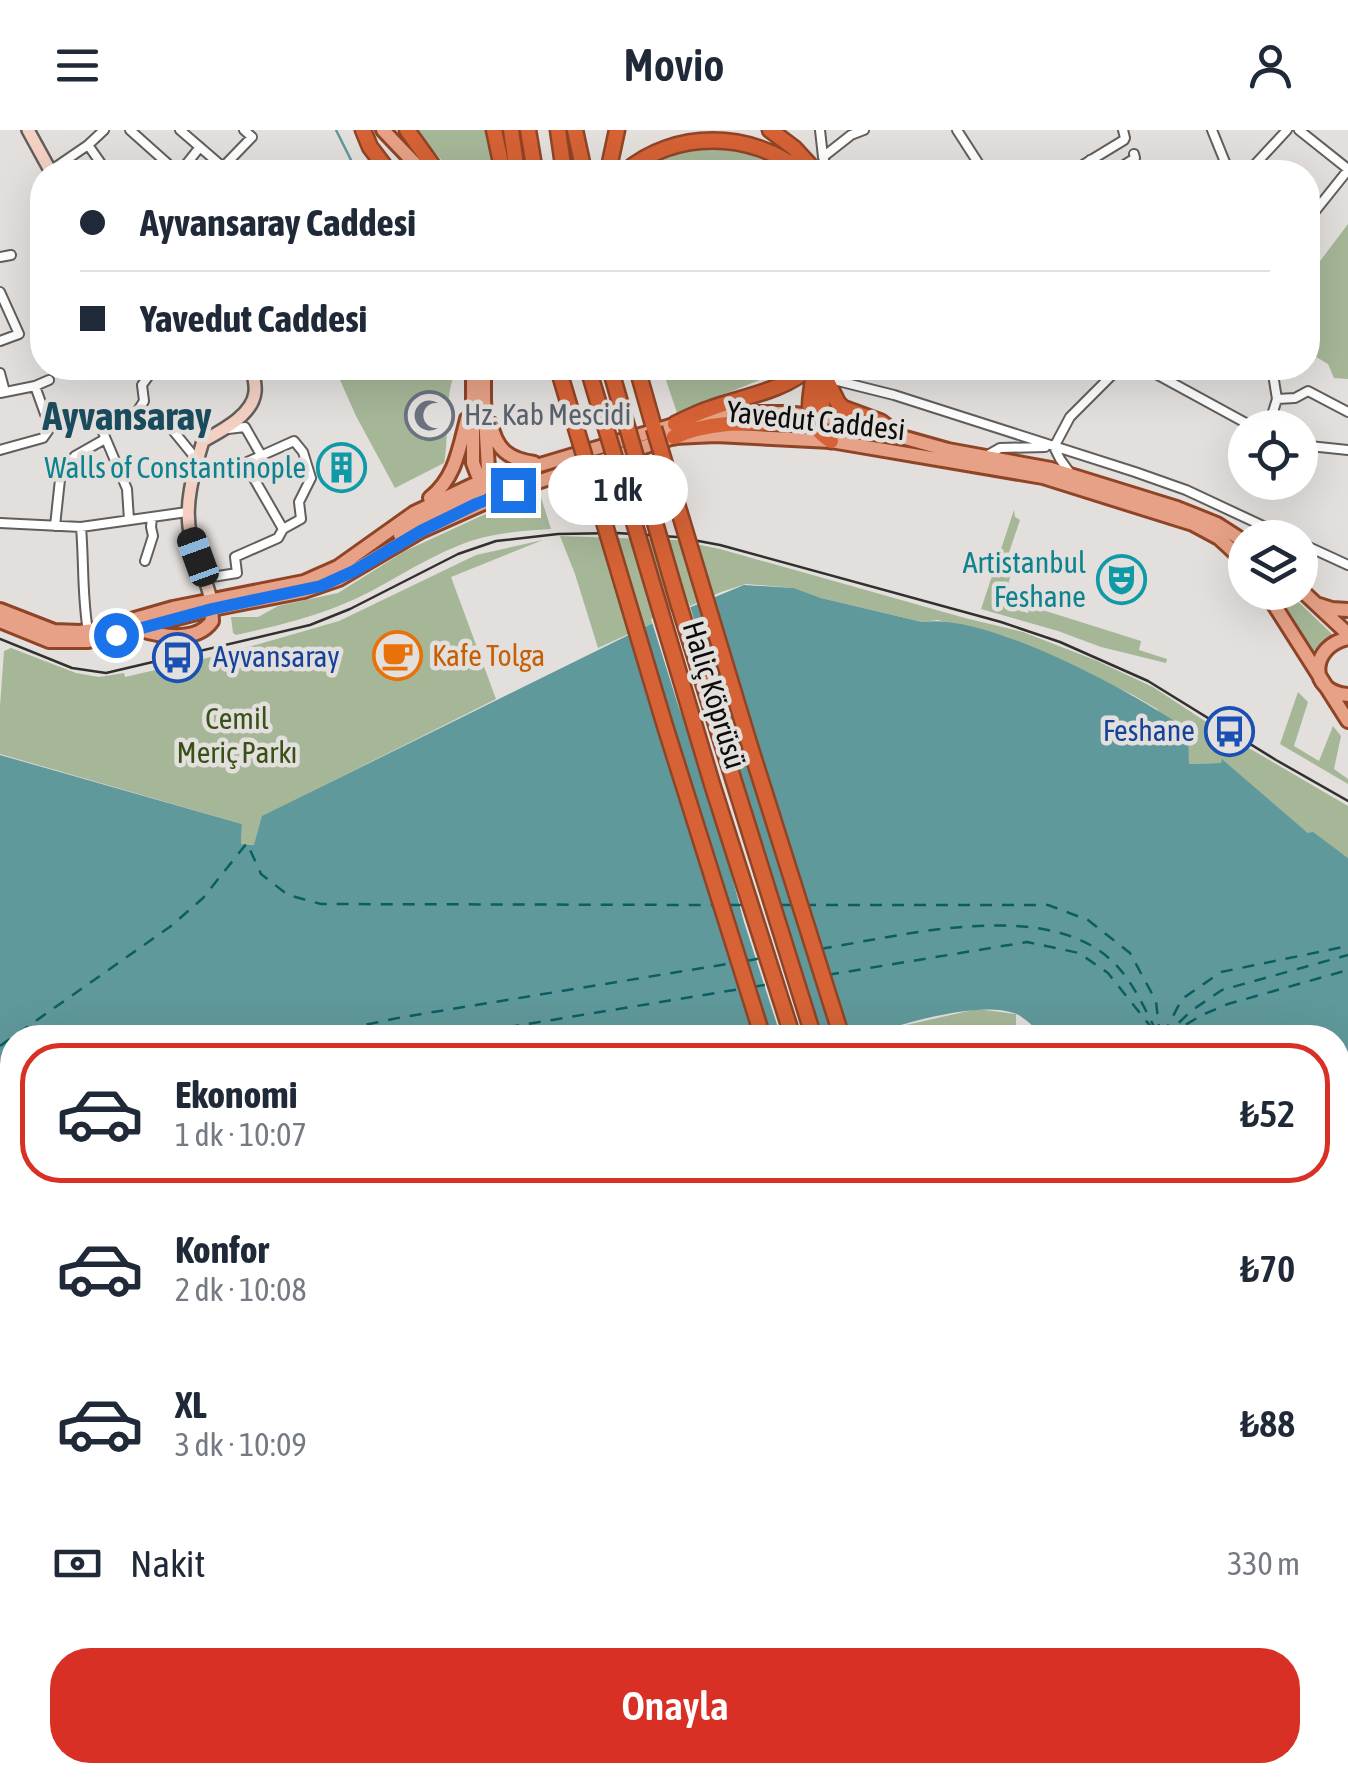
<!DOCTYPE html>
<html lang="tr">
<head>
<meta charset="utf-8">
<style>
  :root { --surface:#fff; --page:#f2f2f3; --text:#1f2937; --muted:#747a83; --line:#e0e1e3; --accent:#d93025 }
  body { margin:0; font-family:"Asap Condensed",sans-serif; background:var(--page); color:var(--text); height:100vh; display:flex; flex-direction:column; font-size:38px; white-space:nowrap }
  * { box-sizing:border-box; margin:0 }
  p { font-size:32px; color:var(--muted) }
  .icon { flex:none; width:55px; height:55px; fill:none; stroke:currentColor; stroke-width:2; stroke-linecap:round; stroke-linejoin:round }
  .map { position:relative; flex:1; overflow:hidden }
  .drawer { position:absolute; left:0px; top:895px; width:1350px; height:758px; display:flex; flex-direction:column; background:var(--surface); border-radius:40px 40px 0 0; box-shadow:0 10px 40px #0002 }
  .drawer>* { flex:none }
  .hud { position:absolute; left:30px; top:30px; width:1290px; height:220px; border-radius:40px; box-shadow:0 10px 40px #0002; display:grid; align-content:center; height:220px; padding:0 50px; background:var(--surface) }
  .tools { position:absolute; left:1228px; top:280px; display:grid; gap:20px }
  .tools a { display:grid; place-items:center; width:90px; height:90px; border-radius:50%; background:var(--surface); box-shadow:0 10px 40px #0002; font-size:50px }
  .end { position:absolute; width:45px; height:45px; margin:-22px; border:12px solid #1a73e8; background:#fff; box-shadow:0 0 0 5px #fff }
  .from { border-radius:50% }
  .bubble { position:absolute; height:70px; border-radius:35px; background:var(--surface); box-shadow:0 10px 40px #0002; font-size:32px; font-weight:600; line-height:70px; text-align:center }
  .car { position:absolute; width:30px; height:60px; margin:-30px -15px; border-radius:12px; box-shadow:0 0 8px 2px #0007; background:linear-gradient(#222 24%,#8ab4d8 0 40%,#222 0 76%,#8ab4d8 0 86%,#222 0) }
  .hud b { display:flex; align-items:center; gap:35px; height:95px; font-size:38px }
  .hud b+b { border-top:2px solid var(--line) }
  .hud i { width:25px; height:25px; background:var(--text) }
  ul { padding:18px 0 0; list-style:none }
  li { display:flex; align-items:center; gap:30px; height:140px; margin:0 20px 15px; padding:0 30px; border:5px solid transparent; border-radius:40px }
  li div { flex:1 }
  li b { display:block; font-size:38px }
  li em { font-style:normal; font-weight:600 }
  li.on { border-color:var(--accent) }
  li>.icon { width:90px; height:90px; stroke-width:1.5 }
  .pay { display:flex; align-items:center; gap:25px; height:110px; padding:0 50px; font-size:38px }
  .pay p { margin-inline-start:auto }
  .cta { display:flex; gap:20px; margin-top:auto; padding:20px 50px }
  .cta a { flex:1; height:115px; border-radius:40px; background:var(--accent); color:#fff; font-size:40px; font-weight:600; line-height:115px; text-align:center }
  header { display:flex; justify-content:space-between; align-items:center; height:130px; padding:0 50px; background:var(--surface); font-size:45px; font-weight:600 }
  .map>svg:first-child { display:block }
</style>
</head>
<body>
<header><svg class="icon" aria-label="menu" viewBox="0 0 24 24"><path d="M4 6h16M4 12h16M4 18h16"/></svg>Movio<svg class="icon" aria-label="person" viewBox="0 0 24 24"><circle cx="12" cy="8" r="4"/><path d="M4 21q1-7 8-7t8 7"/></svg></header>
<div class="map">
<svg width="1348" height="1651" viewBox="0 0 1348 1651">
  <rect width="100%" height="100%" fill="#e2dfdc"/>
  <path fill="#a6b798" d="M415 0H488L497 42H452Z
    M687 11 749 12 791 42H635L646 32Z
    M1348 94V249L1334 248 1328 234 1308 222V215L1313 210 1308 199V147Z
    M328 238H458C443 260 450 304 444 333L395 358 356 286 340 250Z
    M662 238H790L677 283Z
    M539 361 551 399C520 401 489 403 460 415 418 431 382 459 341 475 307 489 272 497 236 505L233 503 231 487H258L278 476 338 463 405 421 505 375 508 385 525 379 521 366Z
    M1014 380 1015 387 1020 390 1003 440 1011 444 1002 475 1028 483 1030 476 1141 511 1139 520 1167 529 1166 533 1101 517 1058 501 981 479Z
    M560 406 676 410 720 419 965 488 1023 502 1095 530 1153 557 1223 603 1348 676V728L1313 703H1308L1223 630 1221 633 1189 634 1157 579 1133 565 1008 507 938 490 922 492 821 468 794 458 746 454 721 462 598 518 575 444Z
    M543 410 451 447 496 569 263 686 255 715 241 714 242 694 0 624V576L4 521 11 518 76 543 99 547 124 543 125 547 224 524 339 491 476 425Z
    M1270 463H1289L1332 504 1310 524Z
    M1298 562 1308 572 1294 616 1319 631 1333 596 1341 606 1334 639 1348 649V654L1280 614Z
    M977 879 1016 884V907L882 908 880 901Z"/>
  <path fill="#60999b" d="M744 455 794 458 821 468 922 492C987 482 1133 562 1188 600L1189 634 1221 633 1222 629 1308 703 1313 702 1348 728V975L1338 969V908L1046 907C1036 900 1025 887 1014 883 974 870 897 896 857 908H12V1107H10L5 1051 0 1045V625L242 694 241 714 254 715 262 686 657 491Z"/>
  <path fill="#e2dfdc" d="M689 473 781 777 823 907H781L744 792 708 656 678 575 651 489Z"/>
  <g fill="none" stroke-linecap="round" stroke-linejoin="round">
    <path stroke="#60999b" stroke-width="2.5" d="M336 0 357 42
      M456 245 457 238"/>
    <path stroke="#0b5e61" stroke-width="2.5" stroke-dasharray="12 10" stroke-linecap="butt" d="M729 775H746
      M779 775H796
      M804 775H1048L1088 790 1130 823 1156 871 1160 908
      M820 819C902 806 1050 766 1115 834 1134 853 1146 882 1159 906
      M746 831 762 828
      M827 845 1027 812 1079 823 1108 843 1155 902
      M753 857 770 854
      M1163 905 1182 869 1221 842 1348 816
      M1167 906 1202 885 1228 874 1348 840
      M302 908 403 887 733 833
      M442 908 740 859
      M1163 908 1191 881 1222 860 1348 825
      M0 916 171 796 203 768 247 713 261 744 288 765 321 774 716 775
      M0 968 12 966
      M0 982 12 979"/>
    <defs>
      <path id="street" d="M130 0 177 42
        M180 0 223 37
        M820 0 823 27 828 42
        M957 0 984 42
        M1212 0 1229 42
        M1299 0 1348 39
        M88 15 107 42
        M823 27 851 5 864 0
        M1090 30 1098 42
        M50 41 88 15 104 0
        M911 41V42
        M180 42 200 17
        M222 42 223 37 252 7 244 0
        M1055 42 1078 38 1124 10 1125 8 1123 0
        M1113 42 1135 28 1134 24
        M1248 42 1287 0
        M1308 90 1348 40
        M0 127 11 125
        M0 162 19 204 0 211
        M1308 206 1309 209
        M1145 238 1255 298
        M1272 238 1277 269
        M0 243 5 262
        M826 248 894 265 1135 342 1186 360 1289 408
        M0 263 35 256 49 250
        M94 281 127 359 129 390
        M46 291 94 281 127 290 171 298 197 330
        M131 291 144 271 142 255 150 244 169 238
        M1268 298 1277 269 1295 268 1308 261 1348 282
        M228 299 245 297 261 325
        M1300 315 1348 320
        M1054 317 1070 287 1119 238
        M1054 317 1060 329 1070 343
        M0 320 43 308 50 298 35 256
        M986 326 1000 318 1045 317
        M0 393 81 397 187 382
        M55 396 61 340 75 326 105 309
        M81 397C84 432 82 467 88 501
        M1300 413 1348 435
        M145 431 153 406 151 397 152 387
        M206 448 237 443 235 427 278 408 283 399 301 389 299 372 311 348 303 322 294 311 245 333 283 399
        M1338 1011 1348 1012
        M1338 1047 1348 1022
        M1338 1120 1345 1121 1348 1119
        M1338 1156 1348 1163
        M1338 1278 1348 1287
        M1338 1425 1348 1407
        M1338 1426 1348 1437
        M0 1463 12 1539
        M1338 1527 1348 1531
        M30 1640 35 1651
        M113 1640 115 1651
        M214 1640V1651
        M516 1640 517 1651
        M639 1640C663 1647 678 1649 701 1640
        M767 1640 772 1651
        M823 1640 826 1651
        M928 1640 929 1651
        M1120 1640 1123 1651
        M1193 1640 1210 1651
        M574 1641 598 1651
        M0 1645 24 1640
        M267 1651 268 1640
        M310 1651 315 1640
        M354 1651 356 1640
        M787 1651 813 1640
        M1222 1651 1229 1640
        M1263 1651 1266 1640
        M1317 1651 1318 1640 1348 1644"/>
      <path id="secondary" d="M28 0 51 42
        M211 470C206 448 196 429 191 407 183 376 194 341 203 311 221 301 253 285 255 262 256 254 253 245 252 238
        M457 1640 458 1651
        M1084 1640 1085 1651
        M1099 1640V1651"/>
      <path id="primary" d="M383 0 423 42
        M473 238V333L478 346 487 351
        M491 294C496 320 509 329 534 333
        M430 368C455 348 459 320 467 289
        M400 405 416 393 478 363 484 356 488 339 484 270V238
        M1300 459 1348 504
        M1266 462 1348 591
        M1316 474 1332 479 1348 480
        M0 480 54 501 80 502 100 499 173 478 304 452 338 437 414 383 473 355 697 288 745 283H784L834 288 948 320 1051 339 1177 378 1217 394 1245 412
        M0 491 49 511H88L212 479 304 461 339 449 421 401 513 360 674 307 716 305 831 311 1043 347 1193 394 1219 408 1245 432
        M137 499C160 506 196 514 212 491L211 472
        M1348 508C1310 516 1307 562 1348 565
        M1338 1061 1348 1072
        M1338 1078 1348 1088
        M0 1229 12 1231"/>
      <path id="highway" d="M363 0 370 17 389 42
        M407 0 433 36
        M494 0 503 42
        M511 0 517 42
        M528 0 535 42
        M558 0 564 42
        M575 0 584 42
        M770 0 794 18 816 42
        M608 42 617 0
        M625 42C674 0 751 0 802 42
        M637 238 654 298
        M814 238C812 271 800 290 831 311
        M826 249 838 273 843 278 881 292 900 307
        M675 294C687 288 699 282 712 278 739 268 789 259 808 238
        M674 307C719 287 765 295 812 294L821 286 826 238
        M964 1640 966 1651
        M974 1640 976 1651
        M990 1640 992 1651
        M1020 1640 1021 1651
        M1037 1640V1651"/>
    </defs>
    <use href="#street" stroke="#615e5b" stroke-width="12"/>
    <use href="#secondary" stroke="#615e5b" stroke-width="16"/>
    <use href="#primary" stroke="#904426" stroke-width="18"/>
    <use href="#highway" stroke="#904426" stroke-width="19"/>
    <use href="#street" stroke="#fff" stroke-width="8"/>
    <use href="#secondary" stroke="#f3d0c2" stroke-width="11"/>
    <use href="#primary" stroke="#e6a186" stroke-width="12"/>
    <use href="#highway" stroke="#d66235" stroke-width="14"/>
    <path stroke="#31302e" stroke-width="2.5" d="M0 509 72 538 106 543 310 495 350 479 458 424 496 411 558 404 617 403 677 407 720 415 1001 492 1060 512 1148 551 1276 630 1348 671"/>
    <defs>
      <path id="highway-bridge" d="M558 238 665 596 763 908
        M588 238 712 654 793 908
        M610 238 678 472 814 908
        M654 298 749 613 842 908"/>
    </defs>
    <use href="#highway-bridge" stroke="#904426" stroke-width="19" stroke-linecap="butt"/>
    <use href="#highway-bridge" stroke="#d66235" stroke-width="14"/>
  </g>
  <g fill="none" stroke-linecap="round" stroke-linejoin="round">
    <path stroke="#1a73e8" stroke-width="12" d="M116 505 212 479 321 456 354 441 421 401 476 374 513 360"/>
  </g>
  <defs>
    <symbol id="mosque-ring" viewBox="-11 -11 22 22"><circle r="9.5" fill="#e2dfdc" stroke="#6b7280" stroke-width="1.5"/><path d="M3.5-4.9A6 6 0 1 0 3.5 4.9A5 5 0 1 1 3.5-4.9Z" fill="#6b7280"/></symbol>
    <symbol id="building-ring" viewBox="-11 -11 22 22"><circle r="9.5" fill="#e2dfdc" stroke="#0f9aa8" stroke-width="1.5"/><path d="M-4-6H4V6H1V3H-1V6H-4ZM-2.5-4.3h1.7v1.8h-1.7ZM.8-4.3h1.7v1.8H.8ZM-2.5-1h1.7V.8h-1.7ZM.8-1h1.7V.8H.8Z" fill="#0f9aa8"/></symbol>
    <symbol id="theatre-ring" viewBox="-11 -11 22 22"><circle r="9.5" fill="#e2dfdc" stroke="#0f9aa8" stroke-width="1.5"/><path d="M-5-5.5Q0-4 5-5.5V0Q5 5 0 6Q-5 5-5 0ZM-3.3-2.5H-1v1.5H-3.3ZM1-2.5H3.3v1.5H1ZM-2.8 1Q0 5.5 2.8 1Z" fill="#0f9aa8"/></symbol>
    <symbol id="cafe-ring" viewBox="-11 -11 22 22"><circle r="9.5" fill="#e2dfdc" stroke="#e8710a" stroke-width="1.5"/><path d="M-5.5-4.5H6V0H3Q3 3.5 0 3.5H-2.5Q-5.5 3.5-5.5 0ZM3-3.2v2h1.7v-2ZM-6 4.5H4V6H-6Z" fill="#e8710a"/></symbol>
    <symbol id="bus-ring" viewBox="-11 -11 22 22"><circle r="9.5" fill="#e2dfdc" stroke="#1a4fb4" stroke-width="1.5"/><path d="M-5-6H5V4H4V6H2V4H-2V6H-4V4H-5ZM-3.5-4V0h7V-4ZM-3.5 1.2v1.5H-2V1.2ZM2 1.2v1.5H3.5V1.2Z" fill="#1a4fb4"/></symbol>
  </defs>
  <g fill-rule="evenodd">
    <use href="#mosque-ring" x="402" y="258" width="55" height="55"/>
    <use href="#building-ring" x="314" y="310" width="55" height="55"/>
    <use href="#theatre-ring" x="1094" y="422" width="55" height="55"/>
    <use href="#cafe-ring" x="370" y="498" width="55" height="55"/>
    <use href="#bus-ring" x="150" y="500" width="55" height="55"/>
    <use href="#bus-ring" x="1202" y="574" width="55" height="55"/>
  </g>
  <g text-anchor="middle" stroke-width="9" stroke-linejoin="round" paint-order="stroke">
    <g font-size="30" fill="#5b616d" stroke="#e2dfdc" text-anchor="start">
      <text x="464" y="295">Hz. Kab Mescidi</text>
    </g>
    <g font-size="30" fill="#0d0c0b" stroke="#e2dfdc">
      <text transform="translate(816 291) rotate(6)" y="10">Yavedut Caddesi</text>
      <text transform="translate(714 565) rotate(73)" y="10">Haliç Köprüsü</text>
    </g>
    <g font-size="30" fill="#0d838f" stroke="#e2dfdc" text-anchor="end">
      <text x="306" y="348">Walls of Constantinople</text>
      <text x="1086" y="443">Artistanbul<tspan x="1086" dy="34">Feshane</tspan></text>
    </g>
    <g font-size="30" fill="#c56008" stroke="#e2dfdc" text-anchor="start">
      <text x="432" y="536">Kafe Tolga</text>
    </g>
    <g font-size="30" fill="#164399" stroke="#e2dfdc" text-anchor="start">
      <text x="213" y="537">Ayvansaray</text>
      <text x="1195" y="611" text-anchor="end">Feshane</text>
    </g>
    <g font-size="30" fill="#375117" stroke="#e2dfdc">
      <text x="237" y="599">Cemil<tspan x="237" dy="34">Meriç Parkı</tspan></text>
    </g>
    <g font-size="40" font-weight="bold" fill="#1b4c5e" stroke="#e2dfdc">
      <text x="127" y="300">Ayvansaray</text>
    </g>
  </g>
</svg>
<div class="tools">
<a><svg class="icon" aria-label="locate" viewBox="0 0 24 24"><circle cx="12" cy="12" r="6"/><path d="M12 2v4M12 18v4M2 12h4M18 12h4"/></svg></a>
<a><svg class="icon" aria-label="layers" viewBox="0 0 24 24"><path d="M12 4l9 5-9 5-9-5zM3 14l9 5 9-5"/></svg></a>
</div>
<i class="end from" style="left:116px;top:505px"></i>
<i class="end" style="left:513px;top:360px"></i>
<div class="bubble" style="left:548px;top:325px;width:140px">1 dk</div>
<i class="car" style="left:198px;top:427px;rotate:340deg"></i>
<div class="hud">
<b><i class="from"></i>Ayvansaray Caddesi</b>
<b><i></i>Yavedut Caddesi</b>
</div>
<section class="drawer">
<ul>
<li class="on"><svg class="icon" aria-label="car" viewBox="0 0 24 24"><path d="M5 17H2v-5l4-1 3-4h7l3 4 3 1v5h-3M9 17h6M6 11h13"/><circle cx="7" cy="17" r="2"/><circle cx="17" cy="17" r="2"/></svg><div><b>Ekonomi</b><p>1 dk · 10:07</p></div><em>₺52</em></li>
<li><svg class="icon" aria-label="car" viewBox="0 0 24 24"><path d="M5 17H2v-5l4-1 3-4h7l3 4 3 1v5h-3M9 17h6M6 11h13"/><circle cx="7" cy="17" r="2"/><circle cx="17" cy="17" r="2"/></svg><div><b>Konfor</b><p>2 dk · 10:08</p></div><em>₺70</em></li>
<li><svg class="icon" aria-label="car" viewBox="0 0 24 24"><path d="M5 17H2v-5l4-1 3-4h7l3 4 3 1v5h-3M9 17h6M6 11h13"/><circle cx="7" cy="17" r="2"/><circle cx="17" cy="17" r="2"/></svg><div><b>XL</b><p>3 dk · 10:09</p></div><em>₺88</em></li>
</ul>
<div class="pay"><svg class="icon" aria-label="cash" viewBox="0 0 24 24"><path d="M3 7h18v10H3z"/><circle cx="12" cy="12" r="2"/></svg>Nakit<p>330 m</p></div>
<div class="cta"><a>Onayla</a></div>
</section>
</div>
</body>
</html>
